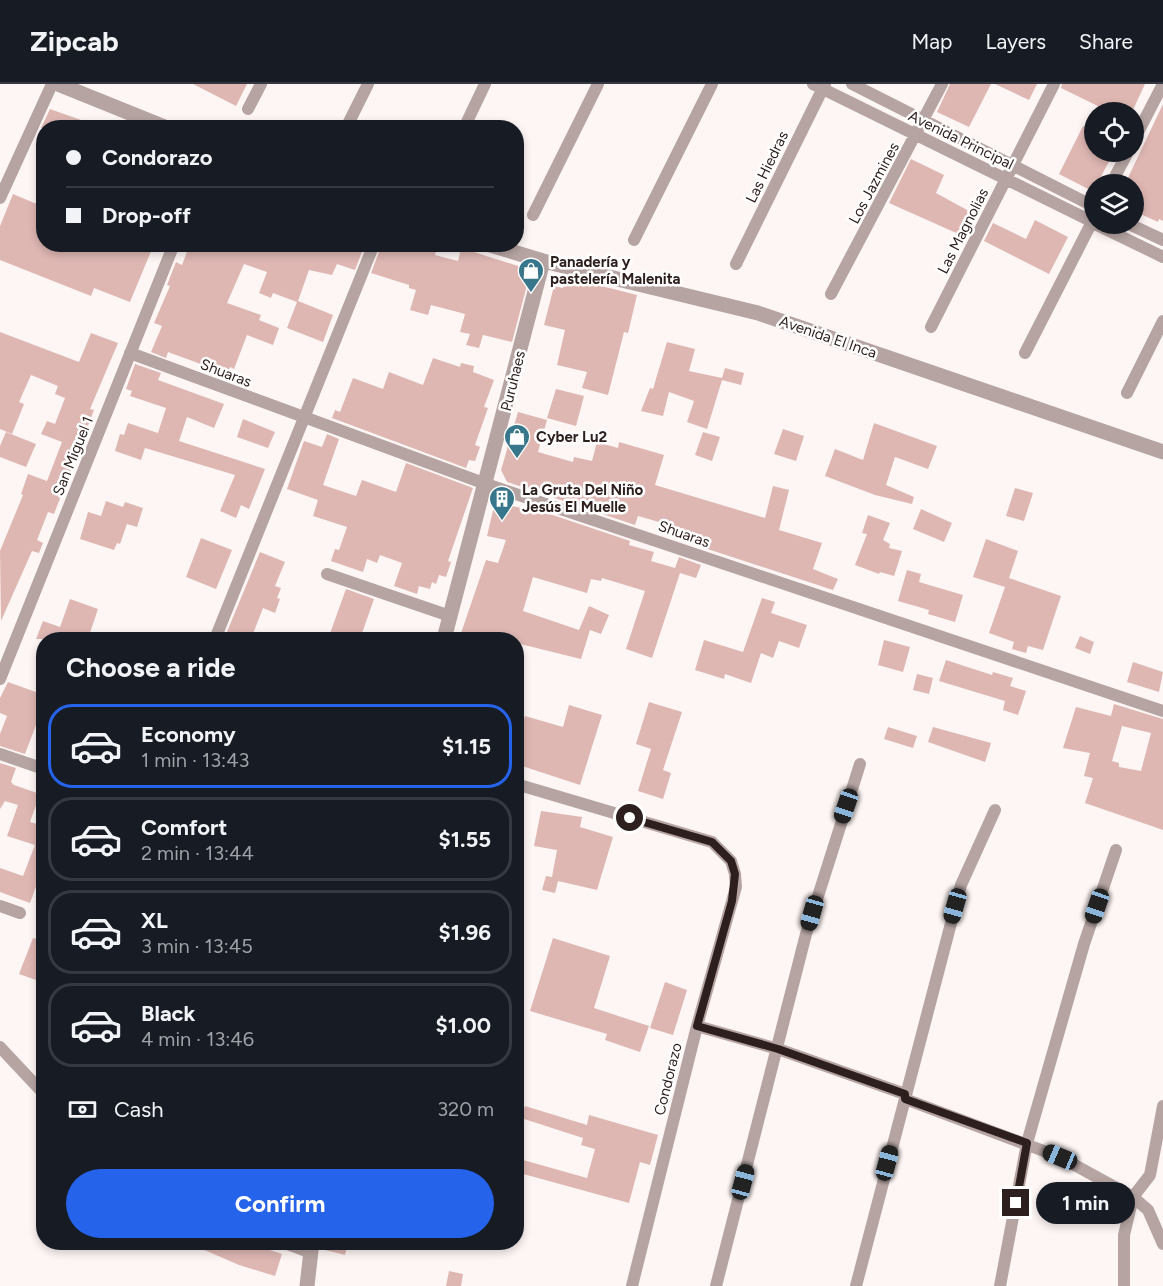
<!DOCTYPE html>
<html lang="en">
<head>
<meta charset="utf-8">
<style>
  :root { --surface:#171b24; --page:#242831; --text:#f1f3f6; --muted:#9ea1a6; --line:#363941; --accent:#2563eb }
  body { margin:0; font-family:Figtree,sans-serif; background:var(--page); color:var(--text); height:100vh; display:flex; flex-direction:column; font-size:22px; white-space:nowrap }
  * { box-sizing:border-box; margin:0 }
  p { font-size:20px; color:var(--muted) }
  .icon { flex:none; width:33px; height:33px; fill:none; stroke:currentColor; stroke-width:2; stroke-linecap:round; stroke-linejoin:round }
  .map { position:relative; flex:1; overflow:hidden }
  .panel { position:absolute; left:36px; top:548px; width:488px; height:618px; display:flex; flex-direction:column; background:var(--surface); border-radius:24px; box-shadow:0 3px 9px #0003 }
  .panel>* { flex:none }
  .banner { position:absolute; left:36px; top:36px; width:488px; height:132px; border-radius:24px; box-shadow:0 3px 9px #0003; display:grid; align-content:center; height:132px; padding:0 30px; background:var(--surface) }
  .fabs { position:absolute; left:1084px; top:18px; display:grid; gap:12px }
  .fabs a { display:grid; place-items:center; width:60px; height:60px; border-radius:50%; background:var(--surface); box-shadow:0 3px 9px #0003; font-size:30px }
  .end { position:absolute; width:27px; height:27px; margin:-14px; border:8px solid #2d1f1d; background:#fff; box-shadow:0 0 0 3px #fff }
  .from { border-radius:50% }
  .bubble { position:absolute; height:42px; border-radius:21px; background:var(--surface); box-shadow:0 3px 9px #0003; font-size:20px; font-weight:700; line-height:42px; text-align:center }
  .car { position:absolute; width:18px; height:36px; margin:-18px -9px; border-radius:8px; box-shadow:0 0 4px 2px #0007; background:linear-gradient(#222 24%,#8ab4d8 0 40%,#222 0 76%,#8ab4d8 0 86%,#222 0) }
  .banner b { display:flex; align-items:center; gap:21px; height:57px; font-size:22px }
  .banner b+b { border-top:2px solid var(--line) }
  .banner i { width:15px; height:15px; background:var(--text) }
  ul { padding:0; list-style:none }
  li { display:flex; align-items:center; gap:18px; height:84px; margin:0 12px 9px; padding:0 18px; border:3px solid var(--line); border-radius:24px }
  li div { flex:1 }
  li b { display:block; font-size:22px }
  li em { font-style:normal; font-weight:700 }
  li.current { border-color:var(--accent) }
  li>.icon { width:54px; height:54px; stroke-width:1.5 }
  h2 { padding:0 30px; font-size:27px; line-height:72px }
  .pay { display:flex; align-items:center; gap:15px; height:66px; padding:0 30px; font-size:22px }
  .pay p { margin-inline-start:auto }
  .primary-button { display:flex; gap:12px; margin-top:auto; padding:12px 30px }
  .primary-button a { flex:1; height:69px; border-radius:36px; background:var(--accent); color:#fff; font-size:24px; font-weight:700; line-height:69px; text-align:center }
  header { display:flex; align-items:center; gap:36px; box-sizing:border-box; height:84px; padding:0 30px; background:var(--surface); border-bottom:2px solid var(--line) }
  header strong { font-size:28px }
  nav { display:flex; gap:33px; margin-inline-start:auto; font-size:21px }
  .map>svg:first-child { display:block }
</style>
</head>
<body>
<header>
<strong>Zipcab</strong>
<nav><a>Map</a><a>Layers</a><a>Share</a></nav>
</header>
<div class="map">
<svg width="1163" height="1202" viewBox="0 0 1163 1202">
  <rect width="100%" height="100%" fill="#fef6f5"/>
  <path fill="#deb7b3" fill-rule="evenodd" d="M193 0H247L236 22Z
    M950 0H991L969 43 937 28Z
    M995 0H1037L1029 16Z
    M1062 0H1145L1132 28H1110L1061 4Z
    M1163 20V137L1159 135 1158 138 1134 127V100H1125Z
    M50 25 98 42V44H41Z
    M1083 42 1095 49V68H1114L1097 100H1095L1094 108 1059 90Z
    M911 75 944 91 936 109 978 132 969 149 965 147 963 152 889 119Z
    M13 110 44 123V160H154L130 218 94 204 91 212 0 176V142Z
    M1035 136 1068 153 1049 190 984 157 993 139 1026 155Z
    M190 160H365L355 186 337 180 332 191 309 186 298 217 333 231 323 258 287 244 297 218 273 209 271 214 259 209 267 188 244 180 227 219 261 231 259 236 279 244 273 261 247 251 234 285 230 283 228 290 168 268 166 274 151 268 162 242 154 239 170 202 167 201 176 178 182 181Z
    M382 160H438L435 171 458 177 461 164 531 186 512 258 483 251 479 264 466 261 470 250 460 248 465 230 431 221 428 231 410 226 416 206 409 204V201L371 189Z
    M566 193 637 211 628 249 624 248 608 311 582 304 587 288 557 281 565 246 544 241 554 202 563 204Z
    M0 248 79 278 91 249 118 259 90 325 94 326 54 430 48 428 37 456 43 459 39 469 32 467 1 537 0 467 23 411 21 410 28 390 47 397 62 358 41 350 47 337 55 340 65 314 55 310 58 302 31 291 19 318 24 320 12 350 0 345Z
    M667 258 695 265 689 287 722 294 725 284 744 289 741 301 722 296 707 345 687 338 694 317 669 308 663 332 641 327 650 304 653 305Z
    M433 274 460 283 461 279 474 282 473 288 494 296 484 323 488 324 475 361 480 363 475 377 469 376 466 384 332 334 335 326 340 328 353 294 383 305 389 288 423 301Z
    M135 280 161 289 158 296 224 320 214 344 187 333 179 357 265 385 249 425 241 421 236 434 220 427 235 391 145 364 141 376 115 367 120 350 124 351 128 339 158 349 166 324 130 312 132 307 126 305Z
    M556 305 584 312 576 342 547 334Z
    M518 328 547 336 538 368 573 378 574 373 592 377 597 358 618 364 619 358 664 371 655 401 765 434 773 402 789 406 779 446 822 459 813 485 838 495 833 506 674 454 677 446 665 442 666 440 638 432 635 441 507 398 501 386Z
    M243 335 275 348 268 364 237 353Z
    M874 339 937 362 928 385 895 373 886 401 914 413 912 420 875 411 825 392 835 365 863 376Z
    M783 345 804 352 796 377 774 370Z
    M6 348 36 360 26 383 0 373V362Z
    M703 348 720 353 712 377 695 371Z
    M327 350 339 355 323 401 356 412 362 396 396 408 406 379 473 404 448 477 451 478 446 493 439 491 436 500 432 498 430 505 419 502 417 510 394 502 402 479 380 471 377 479 367 475 363 488 331 477 335 465 339 466 347 443 313 432 318 416 287 405 304 357 322 363Z
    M1015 404 1033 409 1024 437 1006 432Z
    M106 417 123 423 125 418 143 424 137 443 127 440 120 460 117 459 114 466 80 455 88 428 101 432Z
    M495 418 530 426 526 422 630 457 629 461 654 468 651 477 675 484 679 473 701 481 696 494 680 489 652 574 626 565 645 507 602 494 601 497 591 495 587 509 533 493 523 527 579 546 589 522 609 531 601 550 590 546 581 575 516 559V555H459L486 476 498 479 506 456 487 452Z
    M921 425 952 439 944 458 913 445Z
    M868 431 890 439 883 456 890 460 889 464 902 467 894 492 880 488 879 490 855 481 867 450 862 449Z
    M201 454 232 466 216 505 186 493Z
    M986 455 1018 467 1009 494 1061 512 1043 566 1028 562 1026 569 1012 565 1014 558 989 549 1005 503 973 493Z
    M260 468 285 478 275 502 281 504 277 514 280 515 275 529 263 524 251 555H224Z
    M907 486 921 490 919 498 963 511 955 538 928 530 929 526 898 517Z
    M346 505 374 515 360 555H328Z
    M762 514 775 518 771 529 807 541 799 564 779 557 773 574 761 569 751 599 725 590 724 595 695 586 704 556 743 568Z
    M70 515 98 525 88 555H36L43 537 60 543Z
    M1080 552 1094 558 1090 570 1075 564Z
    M884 556 910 563 903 588 878 581Z
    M946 576 992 591 993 588 1013 594 1010 602 1026 607 1018 631 1003 626 1005 617 939 597Z
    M1133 578 1163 588 1159 608 1127 598Z
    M917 590 933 594 929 610 913 606Z
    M8 598 44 611V620L25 670 0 662V650L7 632 0 629V614Z
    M649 618 682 628 663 686 671 689 663 715 638 707 651 665 636 660Z
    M1114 620 1163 635V746L1085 719 1093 694 1084 692 1090 669 1063 664 1076 623 1111 632ZM1122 642 1151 649 1141 687 1119 683V679L1112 677Z
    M569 621 602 631 580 701 516 680V662L525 632 563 643Z
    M888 643 917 652 913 664 884 655Z
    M933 643 991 659 985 678 928 658Z
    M0 679 16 684 11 698 14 701 40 710 30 738 44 742V781L30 819 0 808V784L23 792 35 761 7 752 18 721 5 717 0 725Z
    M541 727 582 733 580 743 613 753 597 806 558 797 555 809 542 806 546 792 552 793 557 766 534 762Z
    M33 854 44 857V899L19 890Z
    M553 854 610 872 594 924 649 942 640 968 605 956 607 950 530 927Z
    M665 898 687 906 673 951 650 944Z
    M525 1022 587 1041 589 1031 658 1051 650 1081 640 1078 629 1119 516 1088V1074L587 1094 595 1065 581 1061 583 1054 521 1034Z
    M186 1158H245L282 1170 275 1192 239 1181Z
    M322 1158H348L345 1171 321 1165Z
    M449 1187 463 1190 461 1202H446Z"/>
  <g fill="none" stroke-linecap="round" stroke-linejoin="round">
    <path stroke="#b5a4a2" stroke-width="12" d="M813 0 1095 139
      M852 0 1095 123
      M248 25 261 0
      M346 44 368 0
      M464 44 485 0
      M1134 56 1163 0
      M1111 100 1128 68
      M0 114 52 0
      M533 131 598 0
      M1095 140 1163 173
      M1129 140 1163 156
      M634 156 712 0
      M736 180 825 0
      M831 210 942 0
      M931 243 1054 0
      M130 269 486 400 1163 627
      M1025 269 1095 132
      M1127 309 1163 237
      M327 490 450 532
      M215 555 374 160
      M0 595 174 160
      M0 670 44 685
      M516 700 712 758 731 777 735 790 736 803 697 942 632 1202
      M0 822 20 829
      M697 942 778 965 905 1010V1015L1060 1073 1133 1113 1148 1126 1163 1160
      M0 963 44 1010
      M282 1158 311 1169
      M716 1202 806 850 860 680
      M856 1202 961 801 995 726
      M1000 1202 1027 1059 1084 860 1116 766
      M1124 1202V1151L1133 1113 1150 1091 1163 1022"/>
    <path stroke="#b5a4a2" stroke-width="15" d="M58 0 167 44
      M487 160 543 177 758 229 1163 368
      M444 555 543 177
      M307 1202 312 1158"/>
  </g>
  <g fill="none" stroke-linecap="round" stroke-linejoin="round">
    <path stroke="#2d1f1d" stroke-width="8" d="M630 734 712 758 731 777 735 790 732 817 697 942 778 965 905 1010V1015L1027 1059 1016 1119"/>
  </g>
  <defs>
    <symbol id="shop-pin" viewBox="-11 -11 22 30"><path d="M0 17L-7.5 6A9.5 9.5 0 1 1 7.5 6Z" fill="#38768b" stroke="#fff"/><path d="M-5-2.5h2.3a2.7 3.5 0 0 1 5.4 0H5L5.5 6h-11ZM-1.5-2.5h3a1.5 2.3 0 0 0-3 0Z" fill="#fff"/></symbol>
    <symbol id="building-pin" viewBox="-11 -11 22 30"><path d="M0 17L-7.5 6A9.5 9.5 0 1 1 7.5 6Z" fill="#38768b" stroke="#fff"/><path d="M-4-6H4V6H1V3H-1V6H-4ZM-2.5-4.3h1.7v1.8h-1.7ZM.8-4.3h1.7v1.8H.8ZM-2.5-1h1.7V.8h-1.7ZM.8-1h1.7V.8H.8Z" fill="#fff"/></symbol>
  </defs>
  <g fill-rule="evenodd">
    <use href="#shop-pin" x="516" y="172" width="30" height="40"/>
    <use href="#shop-pin" x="502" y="338" width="30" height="40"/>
    <use href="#building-pin" x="487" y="400" width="30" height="40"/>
  </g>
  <g text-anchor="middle" stroke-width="5" stroke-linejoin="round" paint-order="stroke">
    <g font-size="15" fill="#2d1f1d" stroke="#fff">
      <text transform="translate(961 56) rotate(26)" y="5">Avenida Principal</text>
      <text transform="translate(767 83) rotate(-64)" y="5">Las Hiedras</text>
      <text transform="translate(874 99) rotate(-62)" y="5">Los Jazmines</text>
      <text transform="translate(963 147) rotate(-63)" y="5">Las Magnolias</text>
      <text transform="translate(828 253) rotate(19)" y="5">Avenida El Inca</text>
      <text transform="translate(226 289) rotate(21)" y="5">Shuaras</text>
      <text transform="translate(513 297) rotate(-76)" y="5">Puruhaes</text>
      <text transform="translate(73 372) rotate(-68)" y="5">San Miguel 1</text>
      <text transform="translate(684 450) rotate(19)" y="5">Shuaras</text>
      <text transform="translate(668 995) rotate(-76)" y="5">Condorazo</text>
    </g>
    <g font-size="15" font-weight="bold" fill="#2d1f1d" stroke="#fff" text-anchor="start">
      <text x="550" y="183">Panadería y<tspan x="550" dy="17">pastelería Malenita</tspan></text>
      <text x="536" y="358">Cyber Lu2</text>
      <text x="522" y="411">La Gruta Del Niño<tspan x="522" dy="17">Jesús El Muelle</tspan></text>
    </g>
  </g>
</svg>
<div class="fabs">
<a><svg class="icon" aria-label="locate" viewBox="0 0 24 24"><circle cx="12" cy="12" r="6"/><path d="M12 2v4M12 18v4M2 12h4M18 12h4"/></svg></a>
<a><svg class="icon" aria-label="layers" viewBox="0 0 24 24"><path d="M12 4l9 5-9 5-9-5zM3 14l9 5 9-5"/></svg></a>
</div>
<i class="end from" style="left:630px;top:734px"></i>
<i class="end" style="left:1016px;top:1119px"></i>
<div class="bubble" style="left:1036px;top:1098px;width:99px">1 min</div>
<i class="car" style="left:846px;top:722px;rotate:199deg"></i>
<i class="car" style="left:955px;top:822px;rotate:196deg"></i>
<i class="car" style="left:1097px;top:822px;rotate:199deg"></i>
<i class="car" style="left:812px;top:829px;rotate:196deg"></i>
<i class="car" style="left:1060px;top:1073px;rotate:293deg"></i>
<i class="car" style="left:887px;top:1079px;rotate:15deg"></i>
<i class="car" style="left:743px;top:1098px;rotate:15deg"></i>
<div class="banner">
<b><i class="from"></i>Condorazo</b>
<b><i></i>Drop-off</b>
</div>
<section class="panel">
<h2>Choose a ride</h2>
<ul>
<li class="current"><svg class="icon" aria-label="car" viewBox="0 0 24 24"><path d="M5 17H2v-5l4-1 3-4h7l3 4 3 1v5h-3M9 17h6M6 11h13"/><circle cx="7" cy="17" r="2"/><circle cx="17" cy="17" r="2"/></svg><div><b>Economy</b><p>1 min · 13:43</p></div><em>$1.15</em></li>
<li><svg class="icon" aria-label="car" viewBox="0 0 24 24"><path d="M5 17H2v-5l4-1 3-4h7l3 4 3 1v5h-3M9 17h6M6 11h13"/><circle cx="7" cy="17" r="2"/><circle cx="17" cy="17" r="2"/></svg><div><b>Comfort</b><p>2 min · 13:44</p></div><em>$1.55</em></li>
<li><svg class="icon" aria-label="car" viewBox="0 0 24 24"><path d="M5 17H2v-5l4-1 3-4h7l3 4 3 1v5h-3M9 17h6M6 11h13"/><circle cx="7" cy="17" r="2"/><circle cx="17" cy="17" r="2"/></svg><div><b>XL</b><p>3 min · 13:45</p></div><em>$1.96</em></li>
<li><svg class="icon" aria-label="car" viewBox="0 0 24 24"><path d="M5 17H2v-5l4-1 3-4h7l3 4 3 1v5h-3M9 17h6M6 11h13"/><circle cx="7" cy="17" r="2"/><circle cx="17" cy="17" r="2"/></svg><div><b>Black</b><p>4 min · 13:46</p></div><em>$1.00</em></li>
</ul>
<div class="pay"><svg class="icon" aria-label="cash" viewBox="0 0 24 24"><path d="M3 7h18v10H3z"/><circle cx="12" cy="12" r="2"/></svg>Cash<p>320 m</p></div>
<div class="primary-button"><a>Confirm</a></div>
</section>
</div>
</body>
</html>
